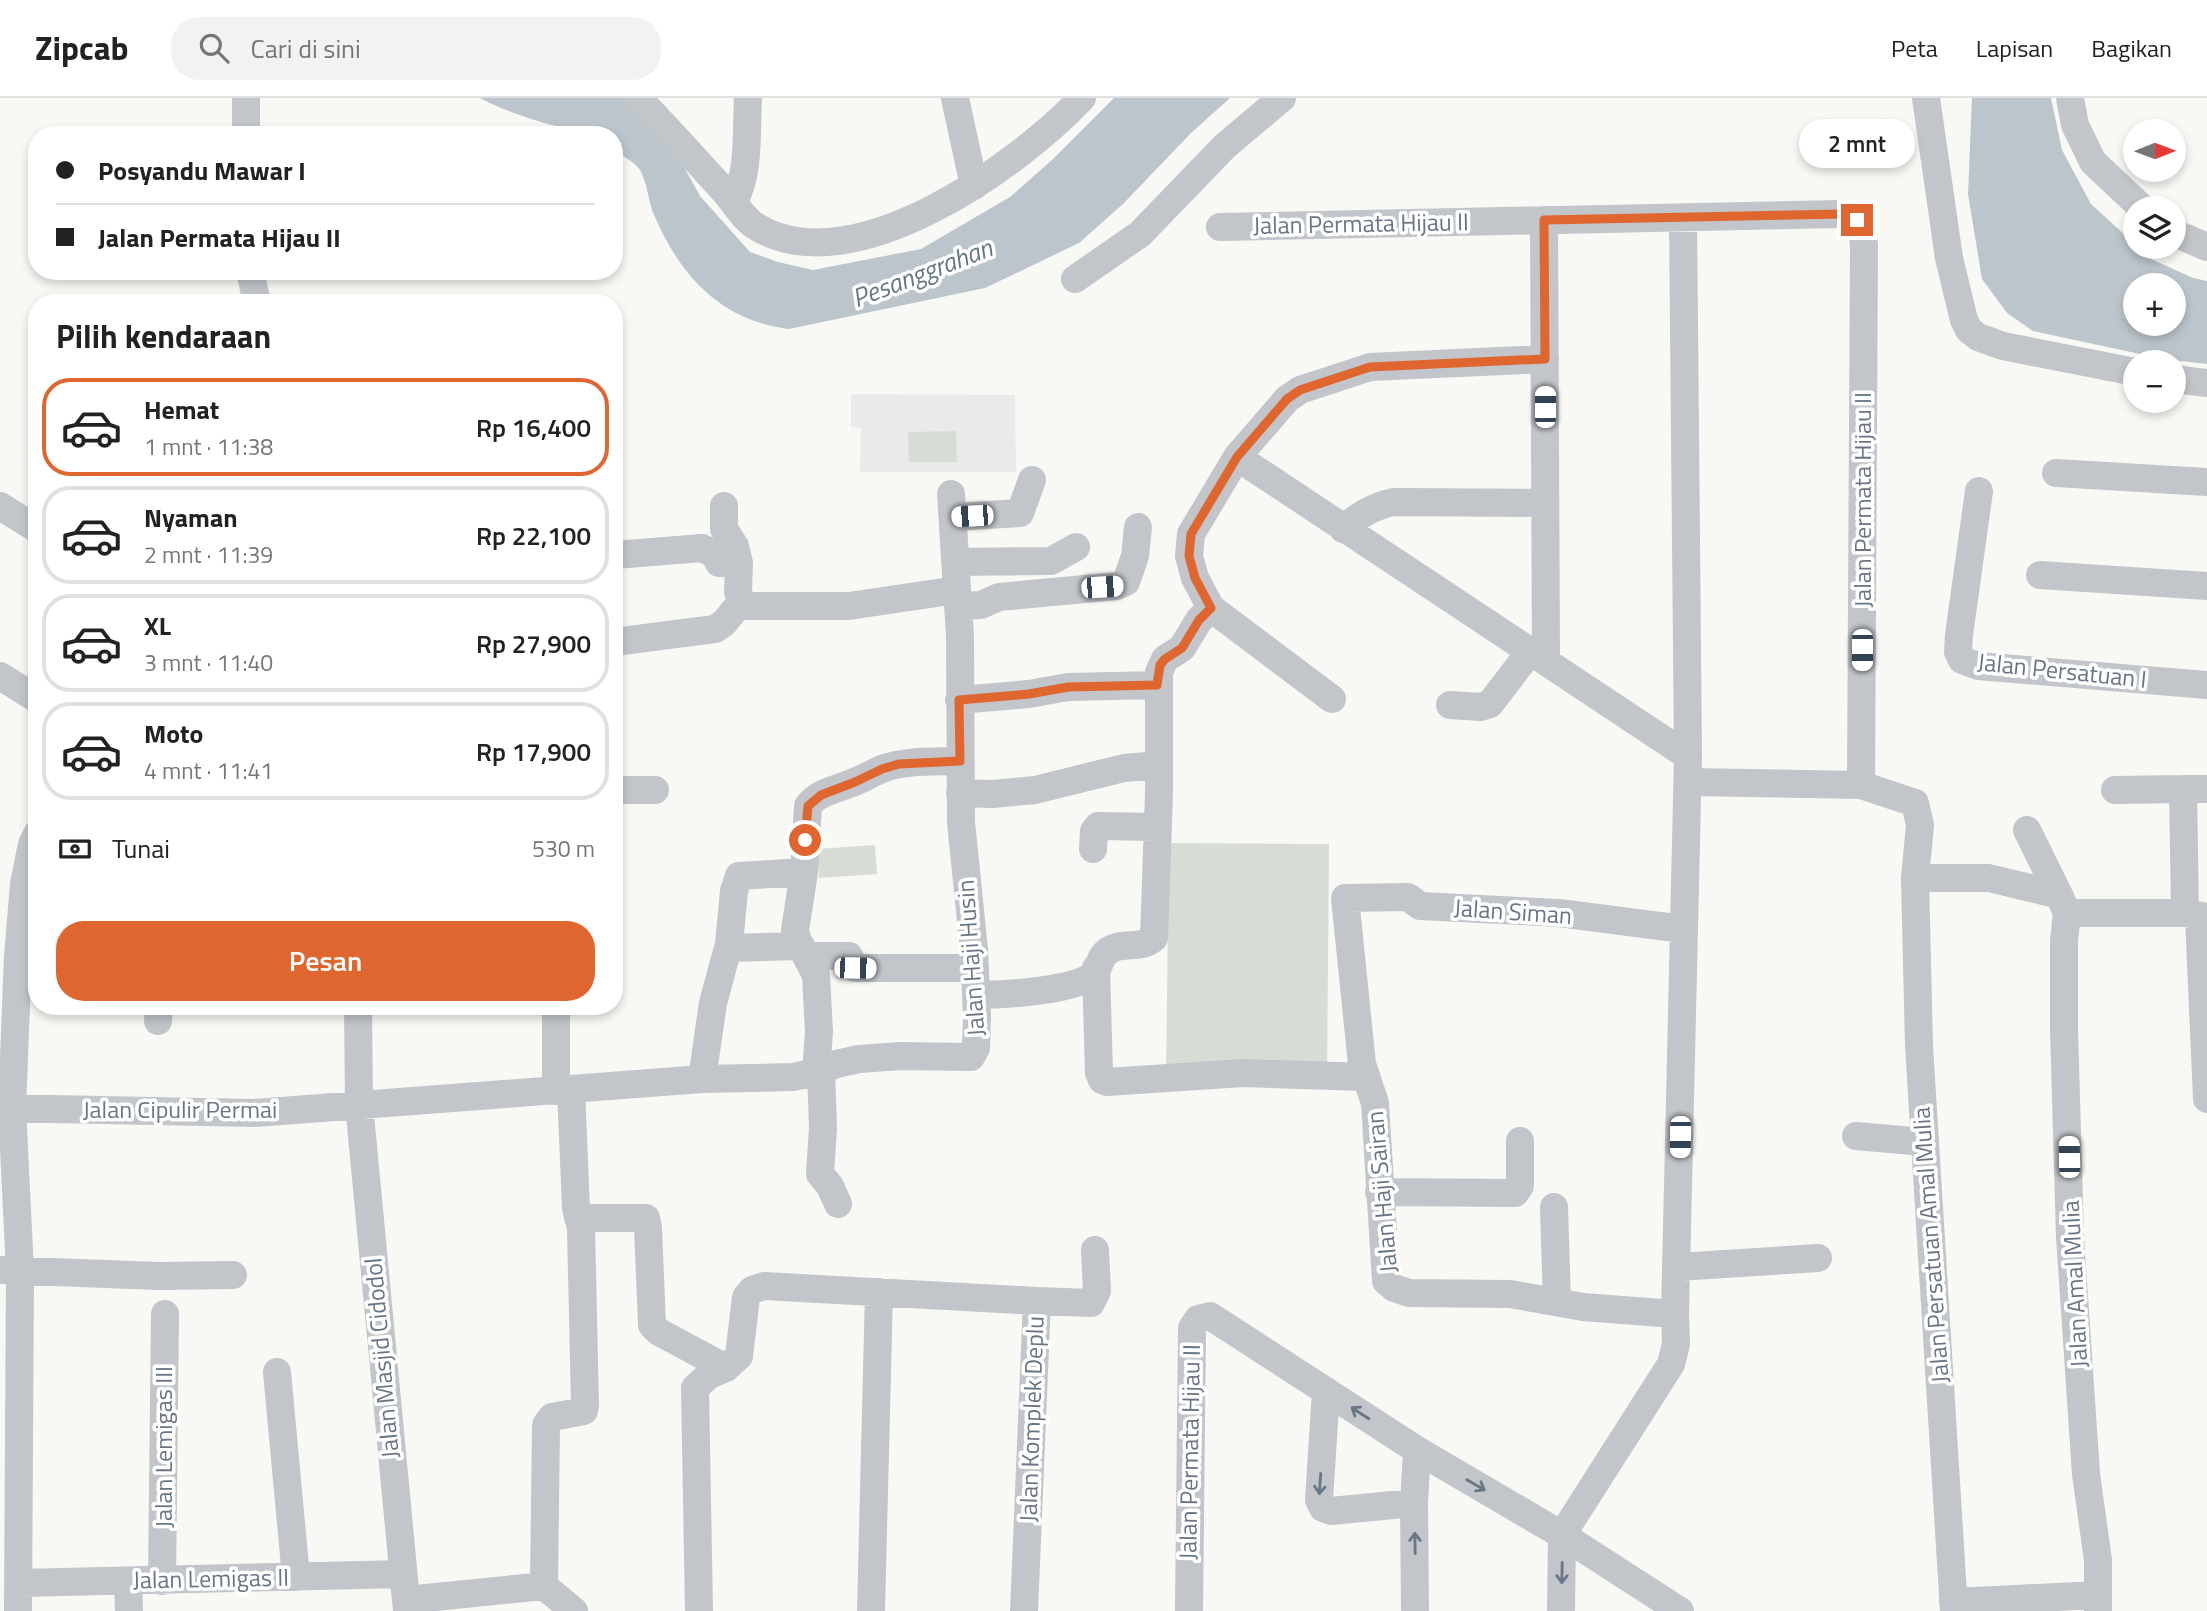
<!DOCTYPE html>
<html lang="id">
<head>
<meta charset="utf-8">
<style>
  :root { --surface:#fff; --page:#f2f2f2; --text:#222; --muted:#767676; --line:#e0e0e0; --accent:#df662e }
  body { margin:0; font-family:"Titillium Web",sans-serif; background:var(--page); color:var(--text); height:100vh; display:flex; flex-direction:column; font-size:26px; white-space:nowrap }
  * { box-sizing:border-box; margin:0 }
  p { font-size:23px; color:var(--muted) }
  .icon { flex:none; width:38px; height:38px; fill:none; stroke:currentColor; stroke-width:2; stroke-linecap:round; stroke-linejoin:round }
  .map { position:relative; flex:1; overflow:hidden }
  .sheet { position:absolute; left:28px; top:196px; width:595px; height:721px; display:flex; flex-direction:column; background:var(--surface); border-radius:28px; box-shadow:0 4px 10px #0003 }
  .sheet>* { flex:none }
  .top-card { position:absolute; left:28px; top:28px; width:595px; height:154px; border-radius:28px; box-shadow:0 4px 10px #0003; display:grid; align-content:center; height:154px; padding:0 28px; background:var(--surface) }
  .needle { width:46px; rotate:89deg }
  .buttons { position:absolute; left:2123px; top:21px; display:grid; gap:14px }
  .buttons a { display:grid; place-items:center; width:63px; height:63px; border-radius:50%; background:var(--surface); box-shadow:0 4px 10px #0003; font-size:35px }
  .end { position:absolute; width:32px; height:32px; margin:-16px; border:9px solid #df662e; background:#fff; box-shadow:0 0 0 4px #fff }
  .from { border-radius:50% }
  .bubble { position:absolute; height:49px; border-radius:24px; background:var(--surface); box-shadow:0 4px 10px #0003; font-size:23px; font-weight:600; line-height:49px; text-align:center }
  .car { position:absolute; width:21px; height:42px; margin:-21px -10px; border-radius:9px; box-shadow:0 0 5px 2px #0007; background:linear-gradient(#fff 24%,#345 0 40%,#fff 0 76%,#345 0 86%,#fff 0) }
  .top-card b { display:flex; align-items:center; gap:24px; height:66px; font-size:26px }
  .top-card b+b { border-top:2px solid var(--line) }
  .top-card i { width:18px; height:18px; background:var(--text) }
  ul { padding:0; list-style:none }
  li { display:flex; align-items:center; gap:21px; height:98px; margin:0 14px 10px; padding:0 14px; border:4px solid var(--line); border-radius:28px }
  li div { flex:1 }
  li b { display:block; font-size:26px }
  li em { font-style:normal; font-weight:600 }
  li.current { border-color:var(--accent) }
  li>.icon { width:63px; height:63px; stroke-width:1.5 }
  h2 { padding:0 28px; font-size:32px; line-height:84px }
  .pay { display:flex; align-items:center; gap:18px; height:77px; padding:0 28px; font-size:26px }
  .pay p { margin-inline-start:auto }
  .button { display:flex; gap:14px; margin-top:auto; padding:14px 28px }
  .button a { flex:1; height:80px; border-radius:28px; background:var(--accent); color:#fff; font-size:28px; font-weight:600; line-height:80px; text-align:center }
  header { display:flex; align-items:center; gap:42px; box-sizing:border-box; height:98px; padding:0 35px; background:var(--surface); border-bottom:2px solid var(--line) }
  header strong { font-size:33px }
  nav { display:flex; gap:38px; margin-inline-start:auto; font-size:24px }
  .search { width:490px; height:63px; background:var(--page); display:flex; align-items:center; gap:18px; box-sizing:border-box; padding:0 24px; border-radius:28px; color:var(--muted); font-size:26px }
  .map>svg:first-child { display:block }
</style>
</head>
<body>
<header>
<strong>Zipcab</strong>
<div class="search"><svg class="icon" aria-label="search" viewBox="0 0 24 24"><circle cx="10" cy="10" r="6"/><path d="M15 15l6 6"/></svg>Cari di sini</div>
<nav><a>Peta</a><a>Lapisan</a><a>Bagikan</a></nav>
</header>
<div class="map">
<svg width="2207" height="1513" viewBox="0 0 2207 1513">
  <rect width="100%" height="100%" fill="#f8f8f5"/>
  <path fill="#e9eae9" d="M851 296 1015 297 1016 374H860L861 330 851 329Z"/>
  <path fill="#d7ddd5" d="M956 333 957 364H909L908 334Z
    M1169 745 1329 746 1327 980 1166 978Z
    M875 747 877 776 819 780 817 751Z"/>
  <path fill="#bcc5cb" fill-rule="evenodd" d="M480 0H626L674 51 700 98 750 154 778 164 813 172 921 151 1010 99 1052 62 1114 0H1230L1191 35 1123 106 1079 145 985 190 789 231C722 223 681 179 655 119 648 105 648 86 640 72 635 64 622 58 614 52V37C577 37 513 18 480 0Z
    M1972 0H2051L2062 52 2091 106 2151 161 2193 180 2207 183V266L2163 261 2033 233 2007 215 1982 181 1968 96ZM2135 187H2174V226H2135Z"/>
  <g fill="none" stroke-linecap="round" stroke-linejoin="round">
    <path stroke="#c2c5c9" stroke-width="28" d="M638 0C668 31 696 62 725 94 735 105 744 122 757 129 852 187 1018 68 1082 0
      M955 0 974 88
      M1926 0 1949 160 1964 222 1969 232 1978 239 2003 248 2135 274
      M2070 0 2075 27 2093 64 2142 110
      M246 37V0
      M734 104C750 73 746 34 748 0
      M1683 120 1688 658
      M1544 122 1546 563
      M1220 129 1841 116C1860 118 1862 130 1864 147L1861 687 1688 684
      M2174 135 2207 149
      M250 173 257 205
      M1075 181 1140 136 1225 48 1282 0
      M2174 281 2207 285
      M1237 359 1688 658 1675 1216 1676 1246 1671 1266 1562 1437 1680 1513
      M2056 375 2207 384
      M1979 393 1959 537 1958 554 1962 562 1978 568 2207 587
      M0 408 37 431
      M724 408V431L735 448 739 465 738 493 741 504 747 508H849L957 492
      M953 419 1020 415 1032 382
      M1343 431C1359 417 1372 409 1393 404L1545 405
      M614 454 615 457 702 450 714 456 719 465H739
      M955 464 1051 463 1076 449
      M2040 477 2207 488
      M958 508 981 507 999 499 1117 488 1126 484 1135 458 1138 429
      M614 544 715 531 724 525 741 504
      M0 578 37 601
      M1332 601 1211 510 1195 480 1189 458 1191 436 1237 359 1287 301 1300 292 1370 269 1545 261
      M959 602 1029 596 1068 589 1157 587
      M1450 607 1480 609 1490 606 1529 555
      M1861 687 1915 705 1920 727 1915 780 1919 948 1954 1513
      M614 692H655
      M2115 692 2183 691
      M960 695 992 696 1035 692 1124 670 1159 667
      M2027 732 2059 797
      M1093 751 1094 733 1098 728 1157 729
      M1915 780H1989L2059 797 2067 815H2185L2207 819
      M2067 815 2064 843V931L2070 1139 2086 1376 2098 1462V1513
      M2185 815 2183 691H2207
      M2199 819 2207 1001
      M728 850 801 848
      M806 858H849L855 870H975
      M1096 870 1099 975 1102 982 1107 984 1243 975 1366 979
      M976 897C999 897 1078 893 1094 876 1100 870 1099 859 1108 853 1122 843 1141 852 1154 840L1159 695V574L1165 561 1182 550 1199 522 1211 510
      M358 908 359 1006 407 1513
      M556 908V993
      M158 923 159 908
      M821 973 823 1030 820 1076 830 1088 838 1106
      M816 974 819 934 816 877 797 841 795 832 804 774 808 708C818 694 837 691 852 685 863 681 872 675 882 671 906 662 935 664 960 663
      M702 981 713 905 729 846 734 793 739 778 804 774
      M0 1010 255 1015 702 981 793 979 821 973 836 966 859 961 901 958 971 959 976 950 977 918 974 852 961 724 960 538 951 396
      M1856 1038 1924 1044
      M1379 1094 1515 1095 1520 1088V1043
      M1554 1109 1557 1204
      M578 1120H646L648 1130 652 1227 659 1234 726 1270
      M1678 1169 1818 1160
      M0 1172 159 1178 233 1177
      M1037 1203 1091 1205 1097 1193 1095 1152
      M1675 1216 1583 1209 1510 1196 1409 1195 1394 1190 1386 1183 1375 1005 1362 966 1345 800 1408 799 1420 808 1559 815 1683 831
      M277 1274 296 1479
      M1326 1293 1319 1402 1323 1410 1331 1413 1414 1405
      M128 1483 129 1513
      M162 1483 165 1216
      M19 1485 403 1476
      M544 1488 546 1327 552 1319 584 1313 585 1307 581 1130 576 1110 571 992
      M406 1502 544 1488 574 1513
      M1953 1504 2098 1497
      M18 1513 20 1173 12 1010 18 858 24 786 32 746 37 736
      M699 1513 695 1290 709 1277 726 1270 739 1258 746 1199 752 1192 764 1188 1037 1203 1024 1513
      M871 1513 879 1194
      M1189 1513 1192 1230 1198 1221 1210 1218 1417 1352 1562 1437 1561 1513
      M1415 1513 1414 1405 1417 1352"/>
  </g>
  <defs><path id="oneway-shaft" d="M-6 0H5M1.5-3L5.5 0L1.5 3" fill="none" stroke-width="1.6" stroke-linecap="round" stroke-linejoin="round" transform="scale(1.75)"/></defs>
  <g stroke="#687686">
    <use href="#oneway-shaft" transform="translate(1360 1315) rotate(-147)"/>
    <use href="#oneway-shaft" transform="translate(1320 1386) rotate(94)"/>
    <use href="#oneway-shaft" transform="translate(1476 1387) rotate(30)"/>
    <use href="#oneway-shaft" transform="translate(1415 1445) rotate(-91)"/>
    <use href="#oneway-shaft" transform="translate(1562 1475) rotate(91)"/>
  </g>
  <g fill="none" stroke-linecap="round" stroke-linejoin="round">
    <path stroke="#df662e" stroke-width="9" d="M805 742 808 708 821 697 855 684 882 671 899 666 960 663 959 602 1029 596 1068 589 1157 587 1160 567 1165 561 1182 550 1199 522 1211 510 1195 480 1189 458 1191 436 1237 359 1287 301 1300 292 1370 269 1545 261 1544 122 1841 116 1850 117 1857 122"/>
  </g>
  <g text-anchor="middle" stroke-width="7" stroke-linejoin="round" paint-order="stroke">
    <g font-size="24" fill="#687686" stroke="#fff">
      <text transform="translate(1361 126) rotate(-1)" y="8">Jalan Permata Hijau II</text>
      <text transform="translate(1863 402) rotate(-90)" y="8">Jalan Permata Hijau II</text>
      <text transform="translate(2062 573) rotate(6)" y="8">Jalan Persatuan I</text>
      <text transform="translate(1513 814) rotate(4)" y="8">Jalan Siman</text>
      <text transform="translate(971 860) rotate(-94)" y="8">Jalan Haji Husin</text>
      <text x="180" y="1020">Jalan Cipulir Permai</text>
      <text transform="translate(1382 1094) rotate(-95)" y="8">Jalan Haji Sairan</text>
      <text transform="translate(1931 1147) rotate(-94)" y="8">Jalan Persatuan Amal Mulia</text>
      <text transform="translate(2075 1186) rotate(-93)" y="8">Jalan Amal Mulia</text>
      <text transform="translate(382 1260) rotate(-95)" y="8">Jalan Masjid Cidodol</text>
      <text transform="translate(1032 1321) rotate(-88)" y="8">Jalan Komplek Deplu</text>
      <text transform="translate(164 1349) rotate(-90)" y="8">Jalan Lemigas III</text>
      <text transform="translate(1190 1354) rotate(-89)" y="8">Jalan Permata Hijau II</text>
      <text transform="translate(211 1481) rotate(-1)" y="8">Jalan Lemigas II</text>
    </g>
    <g font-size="26" font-style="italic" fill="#637781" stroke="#fff">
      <text transform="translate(922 175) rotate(-21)" y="9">Pesanggrahan</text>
    </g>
  </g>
</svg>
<div class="buttons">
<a><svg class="needle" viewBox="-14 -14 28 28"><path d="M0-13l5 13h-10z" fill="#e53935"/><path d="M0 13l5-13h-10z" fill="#767676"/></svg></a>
<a><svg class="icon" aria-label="layers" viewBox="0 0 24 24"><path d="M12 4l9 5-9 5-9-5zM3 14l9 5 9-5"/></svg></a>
<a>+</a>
<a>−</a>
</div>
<i class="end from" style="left:805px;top:742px"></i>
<i class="end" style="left:1857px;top:122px"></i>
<div class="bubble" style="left:1799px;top:21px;width:116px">2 mnt</div>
<i class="car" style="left:1545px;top:309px;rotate:0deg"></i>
<i class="car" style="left:972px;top:418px;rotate:267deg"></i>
<i class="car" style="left:1102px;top:489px;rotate:86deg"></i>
<i class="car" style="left:1862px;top:552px;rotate:180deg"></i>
<i class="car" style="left:855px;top:870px;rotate:91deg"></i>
<i class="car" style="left:1680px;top:1039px;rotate:181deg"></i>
<i class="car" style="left:2069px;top:1059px;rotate:359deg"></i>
<div class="top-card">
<b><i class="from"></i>Posyandu Mawar I</b>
<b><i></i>Jalan Permata Hijau II</b>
</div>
<section class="sheet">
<h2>Pilih kendaraan</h2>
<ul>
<li class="current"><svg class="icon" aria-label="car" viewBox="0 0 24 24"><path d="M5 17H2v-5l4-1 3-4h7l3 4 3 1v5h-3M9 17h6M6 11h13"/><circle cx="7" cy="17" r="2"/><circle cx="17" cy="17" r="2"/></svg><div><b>Hemat</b><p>1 mnt · 11:38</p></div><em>Rp 16,400</em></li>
<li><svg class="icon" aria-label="car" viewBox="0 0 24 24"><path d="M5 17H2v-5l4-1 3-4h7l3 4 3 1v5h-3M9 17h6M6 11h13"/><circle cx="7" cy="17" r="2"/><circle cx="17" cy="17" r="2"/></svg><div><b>Nyaman</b><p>2 mnt · 11:39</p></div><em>Rp 22,100</em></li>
<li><svg class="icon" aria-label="car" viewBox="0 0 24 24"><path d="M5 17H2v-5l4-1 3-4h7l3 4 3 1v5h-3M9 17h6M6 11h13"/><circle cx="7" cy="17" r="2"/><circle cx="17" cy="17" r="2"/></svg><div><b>XL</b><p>3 mnt · 11:40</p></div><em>Rp 27,900</em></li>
<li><svg class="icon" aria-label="car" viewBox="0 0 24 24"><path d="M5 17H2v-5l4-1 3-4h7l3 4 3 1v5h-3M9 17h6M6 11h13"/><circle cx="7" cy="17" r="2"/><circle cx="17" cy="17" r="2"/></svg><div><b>Moto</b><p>4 mnt · 11:41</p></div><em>Rp 17,900</em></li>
</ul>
<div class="pay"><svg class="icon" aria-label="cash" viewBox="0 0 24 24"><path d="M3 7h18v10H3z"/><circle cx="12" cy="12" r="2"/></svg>Tunai<p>530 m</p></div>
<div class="button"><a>Pesan</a></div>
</section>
</div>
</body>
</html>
